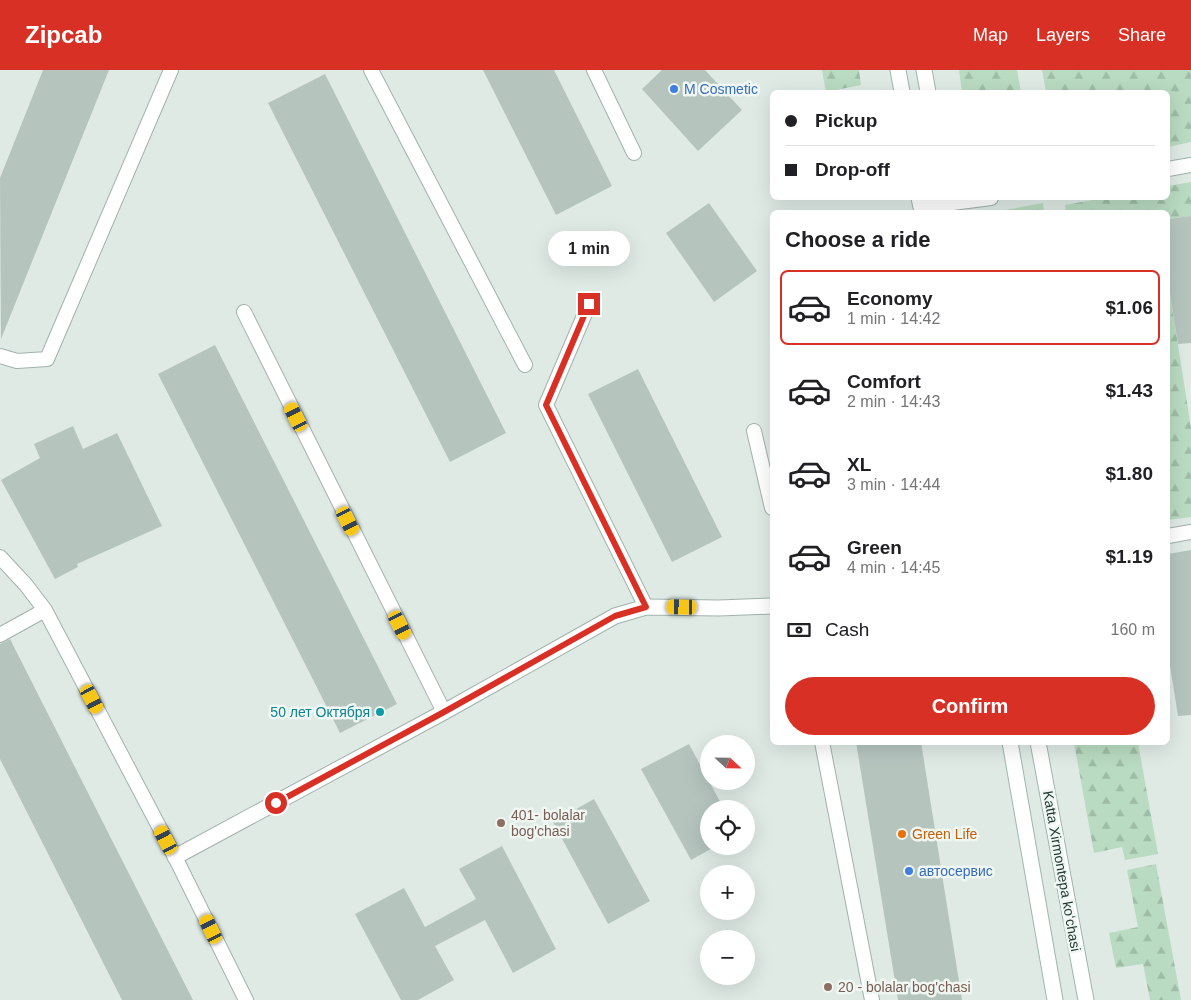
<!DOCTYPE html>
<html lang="en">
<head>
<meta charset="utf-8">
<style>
  :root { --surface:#fff; --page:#f6f6f6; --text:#202124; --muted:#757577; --line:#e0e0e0; --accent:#d93025 }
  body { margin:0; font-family:Helvetica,sans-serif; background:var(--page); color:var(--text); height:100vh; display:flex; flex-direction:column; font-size:19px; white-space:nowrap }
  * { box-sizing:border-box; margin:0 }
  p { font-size:16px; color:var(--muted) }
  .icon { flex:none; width:28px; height:28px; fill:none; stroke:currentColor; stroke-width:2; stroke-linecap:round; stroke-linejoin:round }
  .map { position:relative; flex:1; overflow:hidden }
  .side { position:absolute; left:770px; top:140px; width:400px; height:535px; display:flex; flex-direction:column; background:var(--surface); border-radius:8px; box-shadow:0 5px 20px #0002 }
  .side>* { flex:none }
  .guide { position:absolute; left:770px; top:20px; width:400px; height:110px; border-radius:8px; box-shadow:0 5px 20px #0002; display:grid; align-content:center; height:110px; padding:0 15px; background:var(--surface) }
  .needle { width:32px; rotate:112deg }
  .buttons { position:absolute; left:700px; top:665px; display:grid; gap:10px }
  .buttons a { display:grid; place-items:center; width:55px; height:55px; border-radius:50%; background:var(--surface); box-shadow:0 5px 20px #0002; font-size:25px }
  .end { position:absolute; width:22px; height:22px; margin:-11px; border:6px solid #d93025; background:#fff; box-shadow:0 0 0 2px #fff }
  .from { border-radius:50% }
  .bubble { position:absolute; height:35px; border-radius:18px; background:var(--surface); box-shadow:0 5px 20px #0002; font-size:16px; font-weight:800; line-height:35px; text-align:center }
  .car { position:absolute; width:15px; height:30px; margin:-15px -8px; border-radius:6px; box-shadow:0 0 4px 1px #0007; background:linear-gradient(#f5c518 24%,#345 0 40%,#f5c518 0 76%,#345 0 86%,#f5c518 0) }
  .guide b { display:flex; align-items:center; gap:18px; height:48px; font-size:19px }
  .guide b+b { border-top:1px solid var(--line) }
  .guide i { width:12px; height:12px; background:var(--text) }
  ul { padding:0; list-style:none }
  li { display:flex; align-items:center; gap:15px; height:75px; margin:0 10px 8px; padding:0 5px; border:2px solid transparent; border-radius:8px }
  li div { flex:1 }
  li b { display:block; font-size:19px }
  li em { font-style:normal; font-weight:800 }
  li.on { border-color:var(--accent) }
  li>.icon { width:45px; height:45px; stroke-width:1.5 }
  h2 { padding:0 15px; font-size:22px; line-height:60px }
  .pay { display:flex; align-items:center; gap:12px; height:55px; padding:0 15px; font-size:19px }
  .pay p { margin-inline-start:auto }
  .cta { display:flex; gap:10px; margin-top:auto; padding:10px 15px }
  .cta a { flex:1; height:58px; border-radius:30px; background:var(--accent); color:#fff; font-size:20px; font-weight:800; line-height:58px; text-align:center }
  header { display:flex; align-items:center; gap:30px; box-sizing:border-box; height:70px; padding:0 25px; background:var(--accent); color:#fff }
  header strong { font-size:24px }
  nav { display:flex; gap:28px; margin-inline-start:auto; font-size:18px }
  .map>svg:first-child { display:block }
</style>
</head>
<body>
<header>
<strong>Zipcab</strong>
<nav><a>Map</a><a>Layers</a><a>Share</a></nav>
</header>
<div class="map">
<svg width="1191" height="930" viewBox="0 0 1191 930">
  <defs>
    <pattern id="forest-firs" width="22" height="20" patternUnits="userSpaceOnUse" patternTransform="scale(1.25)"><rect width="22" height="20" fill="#b9dbc1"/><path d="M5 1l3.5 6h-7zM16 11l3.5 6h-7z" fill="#9fbda6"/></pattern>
  </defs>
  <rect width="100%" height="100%" fill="#dfeae5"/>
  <path fill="url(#forest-firs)" d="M822 0H859L861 15 826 22Z
    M959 0H1017L1021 22H962Z
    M1042 0H1191V72L1168 77V22H1046Z
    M1191 112V146L1168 149V142H1066L1065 135 1104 128H1168V116Z
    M1043 133 1044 142H996L1000 141Z
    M1168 211 1191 358V447L1168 450Z
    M1074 673H1138L1158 784 1125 790 1122 777 1094 783Z
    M1156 794 1181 930H1150L1143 894 1116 898 1109 863 1138 857 1127 800Z"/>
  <path fill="#b5c5be" d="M43 0H109L1 269 0 108Z
    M483 0H554L612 116 556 145Z
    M662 0H705L742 40 698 81 642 19Z
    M325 4 506 363 450 392 268 33Z
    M709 133 757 201 714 232 666 163Z
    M1191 146V273L1178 274 1168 211V149Z
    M215 275 397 634 340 663 158 304Z
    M638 299 722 467 672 492 588 324Z
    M73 356 83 379 117 363 162 456 77 494 78 497 55 509 1 410 40 388 34 374Z
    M1191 480V645L1178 646 1168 583V484Z
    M10 569 193 930H122L0 689V574Z
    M856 672H921L962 930H898Z
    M689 674 724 739H709V776H716L691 790 641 699Z
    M594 729 650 831 608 854 553 752Z
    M502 776 556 879 513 903 485 850 435 876 454 910 418 930H401L355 844 404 818 425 857 476 829 459 799Z"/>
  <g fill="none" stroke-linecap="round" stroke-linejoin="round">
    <defs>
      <path id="lane" d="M371 0 525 295
        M594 0 634 83
        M1168 99 1191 95
        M921 137 991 128
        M589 234 546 335 646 537
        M244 242 444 642
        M0 286 17 291 47 289 171 0
        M754 361 772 438
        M1168 466 1191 462
        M0 487 26 515 45 540 175 787 246 930
        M0 565 45 540
        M822 672 872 930"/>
      <path id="street" d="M175 787 444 642 615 546 646 537 719 538 772 536"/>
      <path id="secondary" d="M898 0 902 22
        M924 0 928 22
        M919 128 922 142
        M945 128 948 142
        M1010 672 1055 930
        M1038 672 1086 930"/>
    </defs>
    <use href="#lane" stroke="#a2b1ac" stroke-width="16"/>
    <use href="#street" stroke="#a2b1ac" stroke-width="17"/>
    <use href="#secondary" stroke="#9fb5ad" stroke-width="17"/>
    <use href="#lane" stroke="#fff" stroke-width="14"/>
    <use href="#street" stroke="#fff" stroke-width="15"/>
    <use href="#secondary" stroke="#fff" stroke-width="15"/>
  </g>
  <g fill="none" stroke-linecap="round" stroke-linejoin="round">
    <path stroke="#d93025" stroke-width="6" d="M276 733 444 642 615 546 646 537 546 335 589 234"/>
  </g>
  <g fill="#3f7fe0" stroke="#f0f7f3" stroke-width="2">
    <circle cx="674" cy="19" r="5"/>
    <circle cx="909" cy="801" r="5"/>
  </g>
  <circle fill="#0f9aa8" stroke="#f0f7f3" stroke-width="2" cx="380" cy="642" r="5"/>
  <g fill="#8d6e63" stroke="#f0f7f3" stroke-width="2">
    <circle cx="501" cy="753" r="5"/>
    <circle cx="828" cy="917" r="5"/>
  </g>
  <circle fill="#e8710a" stroke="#f0f7f3" stroke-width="2" cx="902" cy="764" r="5"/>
  <g text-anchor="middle" stroke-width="5" stroke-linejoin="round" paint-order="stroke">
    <g font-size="14" fill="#366cbe" stroke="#f0f7f3" text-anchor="start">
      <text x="684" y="24">M Cosmetic</text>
      <text x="919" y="806">автосервис</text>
    </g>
    <g font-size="14" fill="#0d838f" stroke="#f0f7f3" text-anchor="end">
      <text x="370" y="647">50 лет Октября</text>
    </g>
    <g font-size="14" fill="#785e54" stroke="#f0f7f3" text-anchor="start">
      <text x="511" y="750">401- bolalar<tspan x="511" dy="16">bog'chasi</tspan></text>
      <text x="838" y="922">20 - bolalar bog'chasi</text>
    </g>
    <g font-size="14" fill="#c56008" stroke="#f0f7f3" text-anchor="start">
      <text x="912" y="769">Green Life</text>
    </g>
    <g font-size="14" fill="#213932" stroke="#f0f7f3">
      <text transform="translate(1062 801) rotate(80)" y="5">Katta Xirmontepa koʻchasi</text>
    </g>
  </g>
</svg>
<div class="buttons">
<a><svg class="needle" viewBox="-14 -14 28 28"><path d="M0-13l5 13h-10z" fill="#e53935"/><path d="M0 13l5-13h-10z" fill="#757577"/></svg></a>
<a><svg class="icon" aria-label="locate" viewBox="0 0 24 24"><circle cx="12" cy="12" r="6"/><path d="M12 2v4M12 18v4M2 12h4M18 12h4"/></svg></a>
<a>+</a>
<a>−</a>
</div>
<i class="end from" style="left:276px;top:733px"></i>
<i class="end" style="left:589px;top:234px"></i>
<div class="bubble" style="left:548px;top:161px;width:82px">1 min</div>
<i class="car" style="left:296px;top:347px;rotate:333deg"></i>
<i class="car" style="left:348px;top:451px;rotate:153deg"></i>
<i class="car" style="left:682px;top:537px;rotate:271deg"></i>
<i class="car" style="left:400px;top:555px;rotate:153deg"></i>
<i class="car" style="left:92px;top:629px;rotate:152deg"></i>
<i class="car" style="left:166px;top:770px;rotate:332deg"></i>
<i class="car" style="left:211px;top:859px;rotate:334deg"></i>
<div class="guide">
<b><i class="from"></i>Pickup</b>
<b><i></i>Drop-off</b>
</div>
<section class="side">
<h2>Choose a ride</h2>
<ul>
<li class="on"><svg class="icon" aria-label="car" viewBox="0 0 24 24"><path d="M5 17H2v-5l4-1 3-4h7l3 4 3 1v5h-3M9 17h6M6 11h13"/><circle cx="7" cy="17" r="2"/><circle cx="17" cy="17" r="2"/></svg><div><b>Economy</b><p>1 min · 14:42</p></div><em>$1.06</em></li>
<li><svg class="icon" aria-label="car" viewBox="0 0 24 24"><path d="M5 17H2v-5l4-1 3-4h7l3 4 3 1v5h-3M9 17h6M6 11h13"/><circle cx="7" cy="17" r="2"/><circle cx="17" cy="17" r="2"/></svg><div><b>Comfort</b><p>2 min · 14:43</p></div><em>$1.43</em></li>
<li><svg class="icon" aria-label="car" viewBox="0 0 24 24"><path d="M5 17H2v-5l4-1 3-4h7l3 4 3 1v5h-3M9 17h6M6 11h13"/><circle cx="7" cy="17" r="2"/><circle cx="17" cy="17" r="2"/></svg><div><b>XL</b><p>3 min · 14:44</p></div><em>$1.80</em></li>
<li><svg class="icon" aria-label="car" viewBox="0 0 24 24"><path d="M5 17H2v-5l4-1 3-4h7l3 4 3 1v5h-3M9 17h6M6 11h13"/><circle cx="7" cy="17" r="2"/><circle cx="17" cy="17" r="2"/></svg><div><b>Green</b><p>4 min · 14:45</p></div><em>$1.19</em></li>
</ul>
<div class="pay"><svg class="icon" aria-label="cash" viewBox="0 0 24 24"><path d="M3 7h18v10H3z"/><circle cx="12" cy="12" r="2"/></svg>Cash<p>160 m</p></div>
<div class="cta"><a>Confirm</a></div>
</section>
</div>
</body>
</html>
